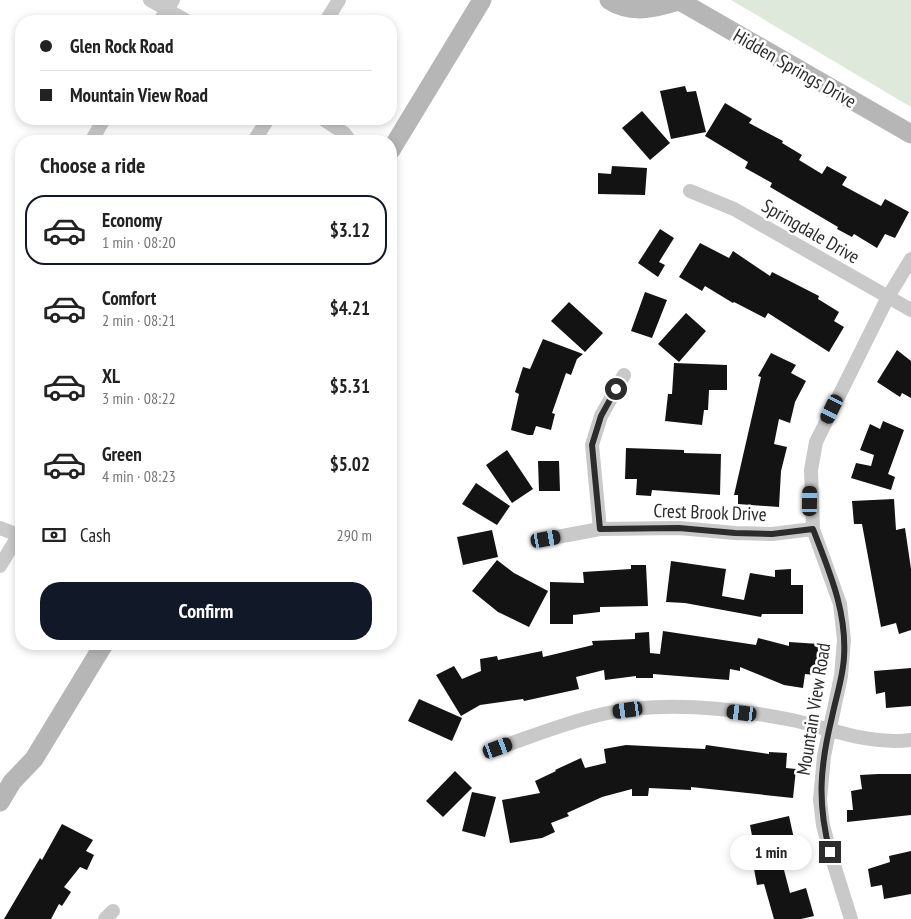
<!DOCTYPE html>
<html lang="en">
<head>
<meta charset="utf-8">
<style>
  :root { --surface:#fff; --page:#f2f2f2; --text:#222; --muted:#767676; --line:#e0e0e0; --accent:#111827 }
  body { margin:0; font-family:"PT Sans Narrow",sans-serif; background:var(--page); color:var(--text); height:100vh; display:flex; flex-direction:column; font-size:19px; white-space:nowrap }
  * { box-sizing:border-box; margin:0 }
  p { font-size:16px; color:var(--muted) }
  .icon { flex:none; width:28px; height:28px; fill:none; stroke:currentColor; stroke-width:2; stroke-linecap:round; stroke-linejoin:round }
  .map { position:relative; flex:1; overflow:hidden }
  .details { position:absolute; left:15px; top:135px; width:382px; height:515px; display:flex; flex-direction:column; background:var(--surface); border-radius:20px; box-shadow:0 2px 8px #0003 }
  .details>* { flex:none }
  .top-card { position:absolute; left:15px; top:15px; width:382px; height:110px; border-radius:20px; box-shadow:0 2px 8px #0003; display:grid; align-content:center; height:110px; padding:0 25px; background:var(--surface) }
  .end { position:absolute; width:22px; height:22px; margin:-11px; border:6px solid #2c2c2c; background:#fff; box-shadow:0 0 0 2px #fff }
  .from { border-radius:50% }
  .bubble { position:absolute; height:35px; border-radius:18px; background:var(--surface); box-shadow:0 2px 8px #0003; font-size:16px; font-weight:700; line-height:35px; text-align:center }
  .car { position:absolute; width:15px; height:30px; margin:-15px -8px; border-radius:6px; box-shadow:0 0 4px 1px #0007; background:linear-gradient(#222 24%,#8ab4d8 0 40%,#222 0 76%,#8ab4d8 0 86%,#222 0) }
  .top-card b { display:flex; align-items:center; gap:18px; height:48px; font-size:19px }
  .top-card b+b { border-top:1px solid var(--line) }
  .top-card i { width:12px; height:12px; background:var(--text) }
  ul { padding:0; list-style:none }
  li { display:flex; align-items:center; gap:15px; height:70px; margin:0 10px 8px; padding:0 15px; border:2px solid transparent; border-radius:20px }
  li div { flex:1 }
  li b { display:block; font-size:19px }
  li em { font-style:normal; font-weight:700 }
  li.current { border-color:var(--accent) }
  li>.icon { width:45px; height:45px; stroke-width:1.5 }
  h2 { padding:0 25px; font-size:22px; line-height:60px }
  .pay { display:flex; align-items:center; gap:12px; height:55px; padding:0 25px; font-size:19px }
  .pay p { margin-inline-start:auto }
  .action { display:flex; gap:10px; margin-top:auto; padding:10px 25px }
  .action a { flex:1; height:58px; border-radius:20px; background:var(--accent); color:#fff; font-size:20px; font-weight:700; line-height:58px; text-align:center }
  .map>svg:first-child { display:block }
</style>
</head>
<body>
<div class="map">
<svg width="911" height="919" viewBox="0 0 911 919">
  <rect width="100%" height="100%" fill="#fff"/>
  <path fill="#dfe9db" d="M731 0H911V107Z"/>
  <path fill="#131313" d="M685 86 687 92 696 91 706 132 671 139 660 91Z
    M725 103 752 119 749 123 783 141 782 143 802 155 799 160 822 174 827 166 847 177 842 185 881 206 885 199 909 212 895 238 885 234 877 248 854 234 852 237 837 229 838 227 770 187 772 183 745 168 748 162 705 136Z
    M642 111 670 143 650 160 622 128Z
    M612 166 647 168 645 195 598 194V173L611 174Z
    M660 229 674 238 659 262 665 265 658 277 638 263Z
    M700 243 729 258 733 251 770 276 772 272 819 296 818 299 839 312 834 321 844 327 829 352 768 313 765 318 734 302 733 303 705 286 702 291 679 277Z
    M645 292 667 300 652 338 631 331Z
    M569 302 603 333 585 352 551 321Z
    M686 313 706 331 679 362 658 344Z
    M543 339 583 354 577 359 571 375 566 373 552 413 555 414 551 430 536 426 533 435H528L511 430 519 394 515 392 523 367 530 369Z
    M897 350 911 361V398L902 393 900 397 877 382Z
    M771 353 796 365 791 373 806 381 795 402 790 423 779 419 774 444 787 447 781 471 779 507 738 504V495H734L761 377 758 376Z
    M674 363 727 365V390H709L708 410H704L702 425 665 421 668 394H672Z
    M883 421 904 430 888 474 895 477 891 490 851 478 856 463 871 466 874 455 860 450 870 424 880 429Z
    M626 448 684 450V453L721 454 720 495 652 490 651 496 636 495 637 479H625Z
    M507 450 533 489 512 503 486 465Z
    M538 461H559L560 491H539Z
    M476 483 510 506 497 525 462 504Z
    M894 499 896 530 905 528 911 569V630L899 634 896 623 881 627 862 524H854L852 501Z
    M492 530 498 557 463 565 457 537Z
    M497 560 514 573 548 591 529 627 498 612 472 591Z
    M671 561 726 569 722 596 744 600 750 573 775 577V570L791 569V585H803V614H762L761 617 685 603 666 602Z
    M631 565H646L648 606 600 607V612L573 615V624H550V582L584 583 583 572 631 569Z
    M663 631 756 645 758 638 789 646V642L819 644 815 675 805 674 803 688 784 685 740 667V671L730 669 729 680 653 674V678H636V676L605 680 604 670 576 677 579 689 524 701 523 699 480 705 461 716 436 675 454 666 462 679 481 671 480 659 497 656 498 660 542 651 543 657 593 645 592 641 635 639V633L649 632 650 653 660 654Z
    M911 668V706L886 708 885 692 876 694 874 671Z
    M419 699 462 718 452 741 408 721Z
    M626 745 705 749 706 745 769 754V752L787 753 786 768 796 769 793 798 691 787V790L649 788 648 796H632V789L602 797 567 813 569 816 551 823 555 832 542 838 510 843 502 800 540 793 535 781 556 771 555 770 581 758 585 768 606 763 604 749Z
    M455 771 472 788 443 817 426 801Z
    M878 774H911V815L847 822V810H853L851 791 862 789 860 775Z
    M472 792 496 797 485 837 462 831Z
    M789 816 800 866 784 870 790 893 806 888 814 916 801 919H774L764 884 757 885 752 858 756 857 750 825Z
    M62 824 93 840 86 851 94 855 87 870 80 867 64 887 71 892 62 906 59 904 51 919H4L40 858 42 860Z
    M911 851V894L884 899 882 885 871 887 868 869 890 862 889 856Z"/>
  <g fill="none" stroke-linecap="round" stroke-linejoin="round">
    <path stroke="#c9c9c9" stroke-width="14" d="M150 0 187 21
      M160 21 173 0
      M326 21 339 0
      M323 119 344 133 350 141
      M92 140 104 119
      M254 141 268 119
      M690 191 734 209 911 310
      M0 528 21 536
      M600 529 592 445 601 416 624 375
      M546 539 600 529 679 528 735 533 772 534 813 529
      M0 566 18 536
      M498 748C533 736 567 722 603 714 663 700 732 708 792 720 832 729 869 745 911 740
      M105 919 113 911
      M851 919 830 852 823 825 820 800 824 756 841 676 844 640 840 604 813 529 811 470 816 442 888 297 911 259"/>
    <path stroke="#b6b6b6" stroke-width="19" d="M609 0C632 15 656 8 679 1
      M678 0 911 134
      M391 150 482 0
      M0 802 12 782 34 759 104 644"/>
  </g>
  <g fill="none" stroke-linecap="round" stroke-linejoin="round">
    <path stroke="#2c2c2c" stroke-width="6" d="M616 389 601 416 592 445 600 529 679 528 735 533 772 534 813 529C829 571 847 611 844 657 843 677 836 697 832 717 820 766 817 803 830 852"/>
  </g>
  <g text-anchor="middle" stroke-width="5" stroke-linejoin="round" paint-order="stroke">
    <g font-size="19" fill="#2c2c2c" stroke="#fff">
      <text transform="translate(795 68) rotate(30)" y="7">Hidden Springs Drive</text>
      <text transform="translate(811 231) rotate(30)" y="7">Springdale Drive</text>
      <text transform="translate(710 512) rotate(2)" y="7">Crest Brook Drive</text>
      <text transform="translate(813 709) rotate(-81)" y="7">Mountain View Road</text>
    </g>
  </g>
</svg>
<i class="end from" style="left:616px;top:389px"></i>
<i class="end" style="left:830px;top:852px"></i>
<div class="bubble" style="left:730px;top:835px;width:82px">1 min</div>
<i class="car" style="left:832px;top:409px;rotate:206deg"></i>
<i class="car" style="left:810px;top:501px;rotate:1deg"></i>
<i class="car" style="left:546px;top:539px;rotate:80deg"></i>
<i class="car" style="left:628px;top:710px;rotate:262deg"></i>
<i class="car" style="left:742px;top:713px;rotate:277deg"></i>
<i class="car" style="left:498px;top:748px;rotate:70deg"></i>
<div class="top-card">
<b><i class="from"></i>Glen Rock Road</b>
<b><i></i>Mountain View Road</b>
</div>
<section class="details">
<h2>Choose a ride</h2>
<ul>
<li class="current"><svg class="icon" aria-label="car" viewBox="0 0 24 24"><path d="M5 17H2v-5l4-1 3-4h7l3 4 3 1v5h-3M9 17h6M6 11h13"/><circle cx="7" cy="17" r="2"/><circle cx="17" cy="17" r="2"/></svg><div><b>Economy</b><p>1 min · 08:20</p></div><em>$3.12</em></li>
<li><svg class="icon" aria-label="car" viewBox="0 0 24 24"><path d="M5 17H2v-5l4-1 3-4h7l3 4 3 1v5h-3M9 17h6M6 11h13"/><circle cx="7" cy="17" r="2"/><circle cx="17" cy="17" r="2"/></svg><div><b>Comfort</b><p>2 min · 08:21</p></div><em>$4.21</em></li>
<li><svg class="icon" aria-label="car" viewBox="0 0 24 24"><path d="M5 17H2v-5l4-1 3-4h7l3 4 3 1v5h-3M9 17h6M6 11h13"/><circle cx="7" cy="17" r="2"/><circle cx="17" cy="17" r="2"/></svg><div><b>XL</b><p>3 min · 08:22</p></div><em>$5.31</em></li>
<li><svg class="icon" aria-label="car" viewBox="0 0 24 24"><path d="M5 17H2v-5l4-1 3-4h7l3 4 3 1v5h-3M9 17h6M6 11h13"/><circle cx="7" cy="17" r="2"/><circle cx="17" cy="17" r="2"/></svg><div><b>Green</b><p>4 min · 08:23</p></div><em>$5.02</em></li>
</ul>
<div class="pay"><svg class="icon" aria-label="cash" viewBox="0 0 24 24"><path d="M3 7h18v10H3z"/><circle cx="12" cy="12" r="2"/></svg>Cash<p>290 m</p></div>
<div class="action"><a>Confirm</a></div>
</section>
</div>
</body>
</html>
